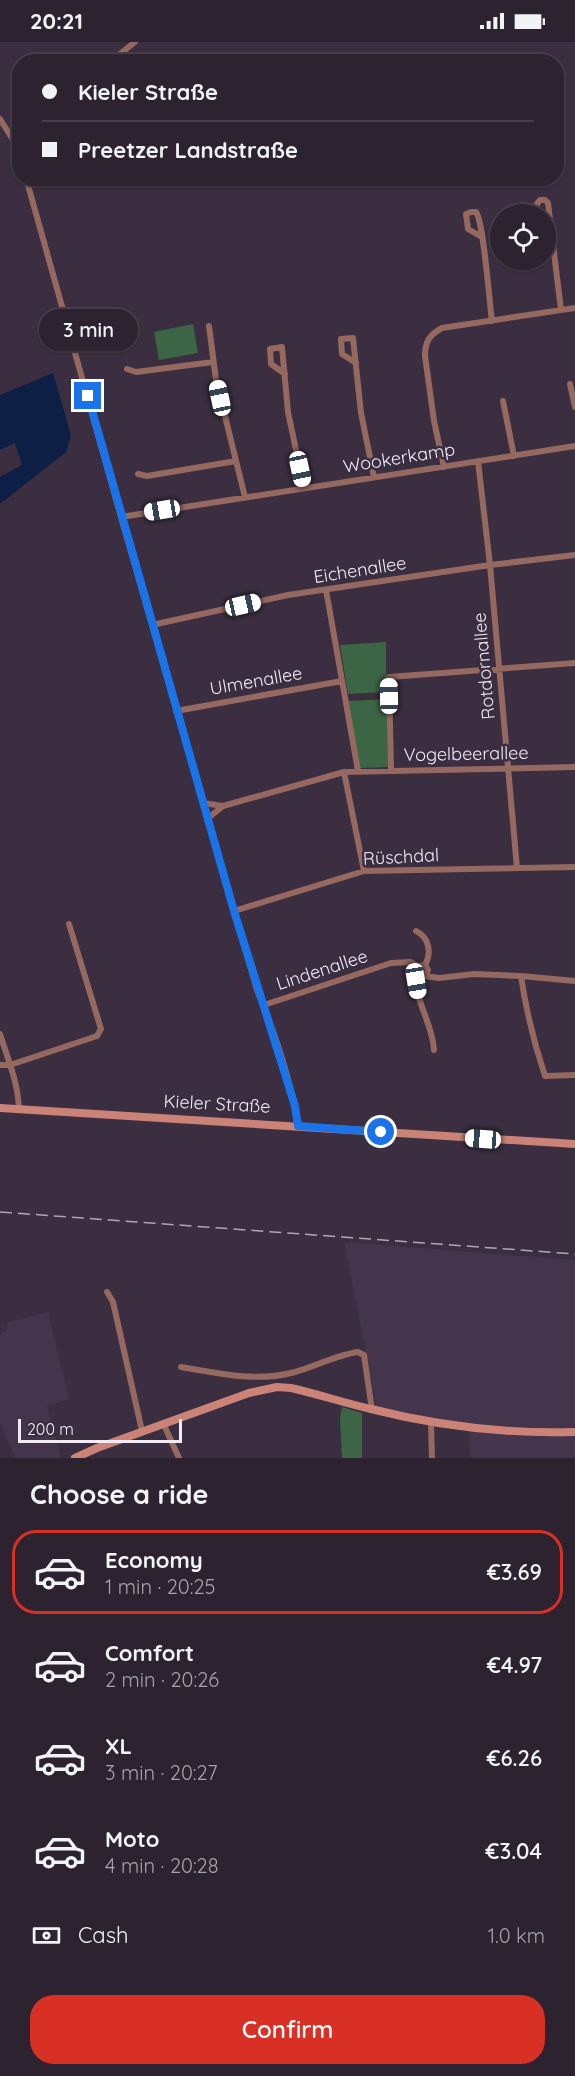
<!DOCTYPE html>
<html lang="en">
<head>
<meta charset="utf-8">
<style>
  :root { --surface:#2c2230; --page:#342a38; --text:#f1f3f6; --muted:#a6a4ab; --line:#483f4c; --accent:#d93025 }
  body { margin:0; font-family:Quicksand,sans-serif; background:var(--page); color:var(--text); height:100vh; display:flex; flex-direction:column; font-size:22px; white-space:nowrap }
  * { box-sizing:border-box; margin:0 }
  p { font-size:20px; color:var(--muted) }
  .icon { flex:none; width:33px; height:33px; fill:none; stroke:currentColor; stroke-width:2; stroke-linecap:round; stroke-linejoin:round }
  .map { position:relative; height:1416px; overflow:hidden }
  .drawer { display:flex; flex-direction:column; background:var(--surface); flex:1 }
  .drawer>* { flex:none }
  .guide { position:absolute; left:12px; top:12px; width:552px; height:132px; border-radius:24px; box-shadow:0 2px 4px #0004,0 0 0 2px var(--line); display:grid; align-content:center; height:132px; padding:0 30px; background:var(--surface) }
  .fabs { position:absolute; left:490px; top:162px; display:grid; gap:12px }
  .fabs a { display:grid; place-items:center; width:66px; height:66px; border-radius:50%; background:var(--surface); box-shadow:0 2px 4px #0004,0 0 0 2px var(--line); font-size:30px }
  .scale { position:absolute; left:18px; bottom:15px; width:164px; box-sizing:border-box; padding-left:6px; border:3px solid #f2ebf6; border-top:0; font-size:16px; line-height:21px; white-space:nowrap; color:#f2ebf6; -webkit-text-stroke:4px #3a2e40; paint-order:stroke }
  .end { position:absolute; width:27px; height:27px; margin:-14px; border:8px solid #1a73e8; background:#fff; box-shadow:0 0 0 3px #fff }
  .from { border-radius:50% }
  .bubble { position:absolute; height:42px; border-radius:21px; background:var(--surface); box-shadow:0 2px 4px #0004,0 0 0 2px var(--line); font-size:20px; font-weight:600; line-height:42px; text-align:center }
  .car { position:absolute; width:18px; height:36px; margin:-18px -9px; border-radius:8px; box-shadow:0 0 4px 2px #0007; background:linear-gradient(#fff 24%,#345 0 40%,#fff 0 76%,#345 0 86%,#fff 0) }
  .guide b { display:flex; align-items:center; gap:21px; height:57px; font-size:22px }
  .guide b+b { border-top:2px solid var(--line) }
  .guide i { width:15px; height:15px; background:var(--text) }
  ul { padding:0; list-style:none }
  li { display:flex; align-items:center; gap:18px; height:84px; margin:0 12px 9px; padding:0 18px; border:3px solid transparent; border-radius:24px }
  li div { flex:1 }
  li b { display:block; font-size:22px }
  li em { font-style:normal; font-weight:600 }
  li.active { border-color:var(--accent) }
  li>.icon { width:54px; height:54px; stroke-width:1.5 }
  h2 { padding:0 30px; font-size:27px; line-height:72px }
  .pay { display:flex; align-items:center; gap:15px; height:66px; padding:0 30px; font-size:22px }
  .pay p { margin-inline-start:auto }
  .cta { display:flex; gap:12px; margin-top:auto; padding:12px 30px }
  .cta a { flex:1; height:69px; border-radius:24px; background:var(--accent); color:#fff; font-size:24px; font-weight:600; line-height:69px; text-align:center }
  .status { display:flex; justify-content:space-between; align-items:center; height:42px; padding:0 30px; background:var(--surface); direction:ltr }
  .status svg { height:16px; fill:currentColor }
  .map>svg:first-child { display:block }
</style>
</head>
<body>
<div class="status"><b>20:21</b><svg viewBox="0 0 49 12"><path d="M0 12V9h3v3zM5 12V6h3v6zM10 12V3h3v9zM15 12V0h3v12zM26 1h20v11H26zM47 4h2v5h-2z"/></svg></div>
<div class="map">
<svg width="575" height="1416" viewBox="0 0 575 1416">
  <rect width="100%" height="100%" fill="#3a2e40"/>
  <path fill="#44354d" d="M344 1200 575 1218V1416H470L469 1381 431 1377 377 1366Z
    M48 1270 69 1357 47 1364 61 1416H15L0 1381V1293L6 1289 8 1280Z"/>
  <path fill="#3b6544" d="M193 282 198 311 159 318 154 290Z
    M386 600V650L348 652 340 603Z
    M387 657 388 725 360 726 348 659Z
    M342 1365 362 1371V1416H342L340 1377Z"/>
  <path fill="#0d1f45" d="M53 331 71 393 66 410 0 462V435L22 423 15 401 0 408V353Z"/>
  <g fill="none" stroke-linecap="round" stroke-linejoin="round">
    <path stroke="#956860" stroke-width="6" d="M110 20 135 0
      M0 77 12 96 20 113
      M12 96 20 90
      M26 136 121 475 257 948C275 991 291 1038 298 1084
      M537 172C535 167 536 162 540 158H545L548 161 561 268
      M482 195 468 187 466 172 471 170H476C484 181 489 259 492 279
      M209 284 216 338 245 455
      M356 321 342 312 341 297 353 296 361 371 374 435
      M127 327 136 330 213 320
      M285 332 271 322 270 307 282 305 288 370 304 446
      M570 342 575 365
      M503 359 514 414
      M478 419 490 523 517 826
      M444 425 434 379 425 314C425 300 429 293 442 286L575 266
      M138 432 147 434 236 419
      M121 475 575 404
      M326 548 358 729
      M152 583 288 553 490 523 575 513
      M176 669 342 639
      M391 728 389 635 575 621
      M344 730 364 829
      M203 761 223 764
      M207 777 223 764 344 730 575 725
      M234 869 364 829 575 825
      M416 889C429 895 432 911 425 923L428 928 426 933
      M417 931C413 958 433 981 434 1008
      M418 933 439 936 474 932 521 934 575 939
      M521 934C526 968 534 1001 545 1034L575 1033
      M264 963 391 921 411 920 418 924 425 923
      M0 992C8 1018 18 1040 19 1067
      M0 1023H10L97 994 101 987 69 882
      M107 1250 113 1260 142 1389
      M181 1325C217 1331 255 1340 291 1331 313 1326 335 1313 358 1310L364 1313 372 1368
      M431 1380 432 1416
      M163 1381 179 1416"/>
    <path stroke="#cc8377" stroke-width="8" d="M0 1066 575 1102
      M75 1416 97 1406 249 1351 277 1345 291 1346C318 1352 344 1361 371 1367 438 1384 506 1392 575 1390"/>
    <path stroke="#b0a7b4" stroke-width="1.5" stroke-dasharray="12 6" stroke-linecap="butt" d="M0 1170 575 1212"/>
  </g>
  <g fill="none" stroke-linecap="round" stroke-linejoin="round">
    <path stroke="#1a73e8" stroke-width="8" d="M88 354 234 869 295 1064 298 1084 381 1090"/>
  </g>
  <g text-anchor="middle" stroke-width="5" stroke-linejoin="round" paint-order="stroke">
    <g font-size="18" fill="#f2ebf6" stroke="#3a2e40">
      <text transform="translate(399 416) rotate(-9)" y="6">Wookerkamp</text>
      <text transform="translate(360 528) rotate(-9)" y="6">Eichenallee</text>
      <text transform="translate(484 624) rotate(-95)" y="6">Rotdornallee</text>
      <text transform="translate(256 639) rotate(-10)" y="6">Ulmenallee</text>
      <text transform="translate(466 712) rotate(-1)" y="6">Vogelbeerallee</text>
      <text transform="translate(401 815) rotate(-3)" y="6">Rüschdal</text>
      <text transform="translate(322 928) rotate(-18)" y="6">Lindenallee</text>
      <text transform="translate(217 1062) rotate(3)" y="6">Kieler Straße</text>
    </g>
  </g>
</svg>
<div class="fabs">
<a><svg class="icon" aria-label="locate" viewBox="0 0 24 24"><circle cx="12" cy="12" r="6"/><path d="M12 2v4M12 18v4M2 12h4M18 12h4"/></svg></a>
</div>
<div class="scale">200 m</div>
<i class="end from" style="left:381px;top:1090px"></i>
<i class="end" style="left:88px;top:354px"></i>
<div class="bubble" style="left:39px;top:267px;width:99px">3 min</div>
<i class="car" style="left:220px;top:356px;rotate:348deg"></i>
<i class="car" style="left:300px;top:427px;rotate:168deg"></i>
<i class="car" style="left:162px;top:468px;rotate:261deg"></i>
<i class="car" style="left:243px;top:563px;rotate:77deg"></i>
<i class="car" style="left:389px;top:654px;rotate:359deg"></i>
<i class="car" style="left:416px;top:939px;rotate:171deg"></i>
<i class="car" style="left:483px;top:1097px;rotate:274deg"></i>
<div class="guide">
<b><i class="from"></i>Kieler Straße</b>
<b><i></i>Preetzer Landstraße</b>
</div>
</div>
<section class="drawer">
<h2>Choose a ride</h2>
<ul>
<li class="active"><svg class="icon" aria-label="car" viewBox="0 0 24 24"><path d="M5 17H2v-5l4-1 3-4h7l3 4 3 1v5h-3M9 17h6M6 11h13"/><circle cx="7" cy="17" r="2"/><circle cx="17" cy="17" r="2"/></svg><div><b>Economy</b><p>1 min · 20:25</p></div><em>€3.69</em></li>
<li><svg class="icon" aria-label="car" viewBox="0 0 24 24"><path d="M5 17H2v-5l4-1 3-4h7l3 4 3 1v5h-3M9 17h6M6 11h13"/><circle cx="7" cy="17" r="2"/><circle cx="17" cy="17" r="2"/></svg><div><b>Comfort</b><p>2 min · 20:26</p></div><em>€4.97</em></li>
<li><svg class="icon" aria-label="car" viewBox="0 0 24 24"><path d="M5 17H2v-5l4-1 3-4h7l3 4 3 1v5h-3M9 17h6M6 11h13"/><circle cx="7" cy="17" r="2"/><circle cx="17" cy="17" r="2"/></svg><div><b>XL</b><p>3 min · 20:27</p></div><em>€6.26</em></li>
<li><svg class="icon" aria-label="car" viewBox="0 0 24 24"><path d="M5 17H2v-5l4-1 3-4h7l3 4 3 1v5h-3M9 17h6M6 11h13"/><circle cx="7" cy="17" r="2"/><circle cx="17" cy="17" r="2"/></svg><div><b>Moto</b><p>4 min · 20:28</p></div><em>€3.04</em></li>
</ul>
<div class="pay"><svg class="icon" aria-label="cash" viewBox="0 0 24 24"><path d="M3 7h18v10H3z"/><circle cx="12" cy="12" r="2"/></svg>Cash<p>1.0 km</p></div>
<div class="cta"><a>Confirm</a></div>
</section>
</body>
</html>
